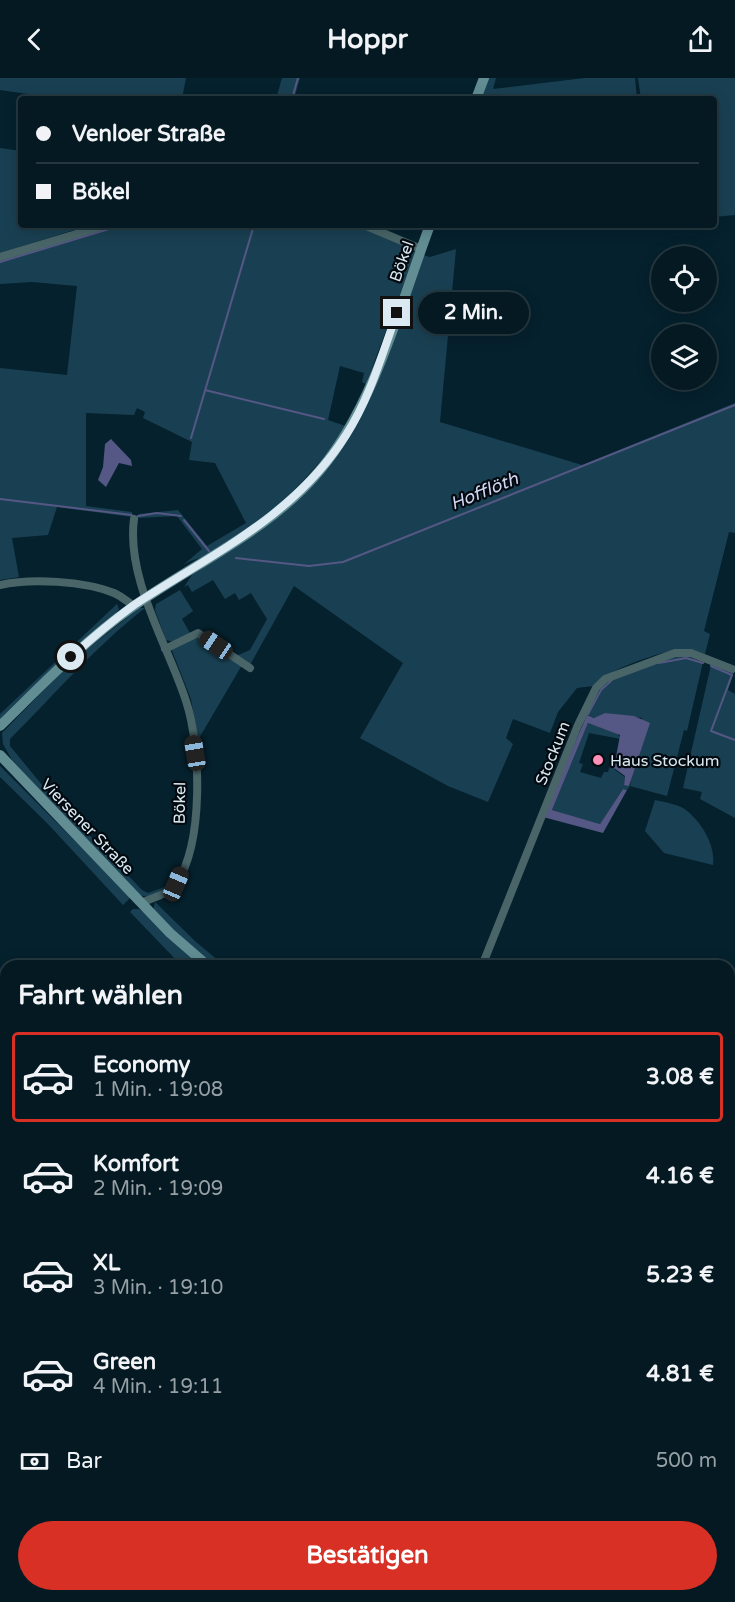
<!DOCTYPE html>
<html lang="de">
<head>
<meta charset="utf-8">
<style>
  :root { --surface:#041922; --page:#12262f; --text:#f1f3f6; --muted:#97a0a5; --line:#253840; --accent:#d93025 }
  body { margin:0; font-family:"Varela Round",sans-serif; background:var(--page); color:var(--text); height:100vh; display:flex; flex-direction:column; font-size:22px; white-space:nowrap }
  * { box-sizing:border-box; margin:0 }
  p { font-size:20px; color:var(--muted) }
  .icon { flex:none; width:33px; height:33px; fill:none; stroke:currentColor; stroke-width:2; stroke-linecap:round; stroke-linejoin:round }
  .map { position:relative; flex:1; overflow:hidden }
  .details { position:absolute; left:0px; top:882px; width:735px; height:642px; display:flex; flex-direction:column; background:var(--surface); border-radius:18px 18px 0 0; box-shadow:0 3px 15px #0003,0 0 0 2px var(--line) }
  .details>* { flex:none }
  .top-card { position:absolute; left:18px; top:18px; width:699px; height:132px; border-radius:6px; box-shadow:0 3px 15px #0003,0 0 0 2px var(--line); display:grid; align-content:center; height:132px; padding:0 18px; background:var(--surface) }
  .fabs { position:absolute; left:651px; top:168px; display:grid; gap:12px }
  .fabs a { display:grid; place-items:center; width:66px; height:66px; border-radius:50%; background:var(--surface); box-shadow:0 3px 15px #0003,0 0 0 2px var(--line); font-size:30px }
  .end { position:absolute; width:27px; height:27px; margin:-14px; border:8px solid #dae9f2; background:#111; box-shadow:0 0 0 3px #111 }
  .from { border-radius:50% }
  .bubble { position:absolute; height:42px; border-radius:21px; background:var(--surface); box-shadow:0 3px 15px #0003,0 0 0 2px var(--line); font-size:20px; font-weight:700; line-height:42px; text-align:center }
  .car { position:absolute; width:18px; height:36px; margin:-18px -9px; border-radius:8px; box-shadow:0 0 4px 2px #0007; background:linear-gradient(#222 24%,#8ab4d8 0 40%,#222 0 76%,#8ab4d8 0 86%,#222 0) }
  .top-card b { display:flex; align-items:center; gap:21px; height:57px; font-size:22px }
  .top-card b+b { border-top:2px solid var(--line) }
  .top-card i { width:15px; height:15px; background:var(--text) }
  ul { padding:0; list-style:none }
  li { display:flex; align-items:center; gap:18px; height:90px; margin:0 12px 9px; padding:0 6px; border:3px solid transparent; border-radius:6px }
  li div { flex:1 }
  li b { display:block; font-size:22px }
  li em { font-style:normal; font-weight:700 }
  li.current { border-color:var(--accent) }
  li>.icon { width:54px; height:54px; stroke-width:1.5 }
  h2 { padding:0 18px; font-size:27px; line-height:72px }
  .pay { display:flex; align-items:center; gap:15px; height:66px; padding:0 18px; font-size:22px }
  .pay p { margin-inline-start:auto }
  .button { display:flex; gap:12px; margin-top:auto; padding:12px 18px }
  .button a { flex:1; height:69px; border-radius:36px; background:var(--accent); color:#fff; font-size:24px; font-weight:700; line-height:69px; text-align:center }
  header { display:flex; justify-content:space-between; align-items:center; height:78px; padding:0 18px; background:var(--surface); font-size:27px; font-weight:700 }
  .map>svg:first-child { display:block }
</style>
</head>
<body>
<header><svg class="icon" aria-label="back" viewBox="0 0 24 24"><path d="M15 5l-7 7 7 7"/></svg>Hoppr<svg class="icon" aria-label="share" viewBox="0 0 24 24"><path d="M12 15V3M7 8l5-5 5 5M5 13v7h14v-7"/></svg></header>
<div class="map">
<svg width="735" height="1524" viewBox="0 0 735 1524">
  <rect width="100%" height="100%" fill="#05212d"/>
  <path fill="#194052" d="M0 0H186L182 21H63L0 12Z
    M282 0H300L294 21H276Z
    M488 0H496L493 11 585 0H635L637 21H480Z
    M638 0H735V137L714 139V21H641Z
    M0 70 21 73V147H90L0 175Z
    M114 147H359L414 171 415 176 366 306 362 304 364 295 340 288 328 342 348 349C310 399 268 444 212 475 203 480 192 481 183 487L202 471 177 438 137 440 139 436 178 432 207 468 246 445 215 385 189 382 192 364 143 340 145 334 137 330 134 337 86 335V428L132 434V439L57 429 48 457 12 460 19 499 0 502V290L67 297 77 208 32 204 0 206V182Z
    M456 171 440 344 582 387 735 325V455L729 454 704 553 710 556 705 576C699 574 692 571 686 571 663 572 608 591 593 608L577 610 558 634 550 655 513 641 506 660 513 666 488 724 448 708 360 660 403 585 294 508 250 587 236 578 250 572 267 541 251 515 239 522 235 515 225 521 213 502 192 514 188 507 184 509 194 494 229 473 342 369 423 177 430 179Z
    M180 512 193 533 182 541 191 557 174 564 166 562 155 532 156 526Z
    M117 526 119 531 115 537 0 642V636Z
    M139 530H145C96 568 55 616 10 661V668L47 713 142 812 148 815 170 807 149 819 137 817 12 682 3 666 2 655 71 584Z
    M198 558 242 587 198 662 191 621 171 570Z
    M687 578 703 584 687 653 684 652 667 718 630 708 627 712 623 711 600 746 552 732 588 645 617 655 621 661 589 655 579 685 583 686 580 694 601 700 604 694H608L612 681H616L615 692 625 699 624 706 630 708 642 640 605 635 595 640 587 637 604 605 674 579Z
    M711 587 731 595 734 594 728 612 735 616V740L700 721 702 714 683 710Z
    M0 688 131 819 123 827 48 746 0 699Z
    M655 722C664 724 675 726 683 730 700 741 716 767 713 787L664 775 645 753Z
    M155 824 196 864 225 888C201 888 170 850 153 833Z
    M133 831H139L147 836 203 888H182L130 834Z
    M735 1293V1404L729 1384V1298Z
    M729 1411H735V1499L729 1492Z
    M233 1518H416L407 1524H236Z
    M457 1518H659L655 1521 656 1524H459Z"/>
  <path fill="#555784" d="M111 361 131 382 132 388 119 385 106 409 98 402 103 389 105 366Z
    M605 635 634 638 650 645 629 708 624 707 625 698 614 690 620 657 588 645 552 732 600 746 623 711 627 712 603 755 543 739 587 637 594 640Z"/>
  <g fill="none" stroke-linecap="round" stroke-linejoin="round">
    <path stroke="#555784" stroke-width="2" d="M292 21 298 0
      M0 184 122 147
      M205 312 324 341
      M191 360 254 147
      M0 421 132 437
      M138 438 157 435 181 438
      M184 442 209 473
      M236 480 309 488 343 484 735 327
      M659 585 686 580 703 585
      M711 588 732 597 711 653 735 662
      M588 636 601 612 612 602
      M729 1413H735
      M403 1524 412 1518"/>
    <path stroke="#496568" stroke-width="8" d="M364 147 421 171
      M0 179 106 147
      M134 441C126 501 168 567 186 623 201 668 204 765 176 806 169 816 152 820 141 825
      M0 507C31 500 84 503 114 515 121 518 128 524 134 528
      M165 571 198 555 250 590
      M482 888 578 647 596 610 605 601 675 575H691L732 591
      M98 1524 100 1518"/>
    <path stroke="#618d93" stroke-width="10" d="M476 21 484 0
      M0 648C42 607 83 564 131 530 196 484 270 453 321 391 374 328 401 224 430 147
      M0 677 170 855 208 888
      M729 1066H735
      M0 1339H6
      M729 1497 735 1504"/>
  </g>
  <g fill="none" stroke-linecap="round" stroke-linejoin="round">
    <path stroke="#dae9f2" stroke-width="8" d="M71 579C91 561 112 543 134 527 212 476 295 438 346 357 370 320 382 276 397 235"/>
  </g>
  <circle fill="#ff8eb9" stroke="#02090f" stroke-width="2" cx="598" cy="682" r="6"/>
  <g text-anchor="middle" stroke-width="4.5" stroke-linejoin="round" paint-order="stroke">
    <g font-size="16" fill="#dae9f2" stroke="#02090f">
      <text transform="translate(401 183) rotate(-70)" y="6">Bökel</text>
      <text transform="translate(552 675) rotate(-68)" y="6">Stockum</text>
      <text transform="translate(179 725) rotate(-89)" y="6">Bökel</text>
      <text transform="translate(88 748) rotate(46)" y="6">Viersener Straße</text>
    </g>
    <g font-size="16" fill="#dae9f2" stroke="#02090f" text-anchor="start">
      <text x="610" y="688">Haus Stockum</text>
    </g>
    <g font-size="18" font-style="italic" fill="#d3d6f3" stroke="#02090f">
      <text transform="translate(484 413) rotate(-22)" y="6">Hofflöth</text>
    </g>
  </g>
</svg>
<div class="fabs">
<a><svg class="icon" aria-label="locate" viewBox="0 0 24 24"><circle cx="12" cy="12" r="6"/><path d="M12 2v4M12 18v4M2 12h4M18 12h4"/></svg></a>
<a><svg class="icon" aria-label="layers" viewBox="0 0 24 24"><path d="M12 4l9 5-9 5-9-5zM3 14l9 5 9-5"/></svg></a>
</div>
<i class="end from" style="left:71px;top:579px"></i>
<i class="end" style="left:397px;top:235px"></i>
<div class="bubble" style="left:418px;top:214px;width:111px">2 Min.</div>
<i class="car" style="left:216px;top:567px;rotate:304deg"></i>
<i class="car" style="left:195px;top:675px;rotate:351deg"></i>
<i class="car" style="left:176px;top:806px;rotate:23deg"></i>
<div class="top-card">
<b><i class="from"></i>Venloer Straße</b>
<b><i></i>Bökel</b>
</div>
<section class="details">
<h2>Fahrt wählen</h2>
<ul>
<li class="current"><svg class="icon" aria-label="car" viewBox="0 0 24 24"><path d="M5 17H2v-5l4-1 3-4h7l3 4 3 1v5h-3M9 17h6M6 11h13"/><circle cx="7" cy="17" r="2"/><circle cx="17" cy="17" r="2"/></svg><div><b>Economy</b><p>1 Min. · 19:08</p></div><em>3.08 €</em></li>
<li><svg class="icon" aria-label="car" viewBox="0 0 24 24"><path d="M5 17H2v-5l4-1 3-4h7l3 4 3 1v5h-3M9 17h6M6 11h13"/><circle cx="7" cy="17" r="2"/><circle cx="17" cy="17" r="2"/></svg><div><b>Komfort</b><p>2 Min. · 19:09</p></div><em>4.16 €</em></li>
<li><svg class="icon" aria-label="car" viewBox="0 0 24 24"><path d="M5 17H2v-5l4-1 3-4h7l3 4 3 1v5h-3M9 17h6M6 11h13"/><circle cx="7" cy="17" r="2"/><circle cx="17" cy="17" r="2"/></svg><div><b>XL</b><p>3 Min. · 19:10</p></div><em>5.23 €</em></li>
<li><svg class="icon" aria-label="car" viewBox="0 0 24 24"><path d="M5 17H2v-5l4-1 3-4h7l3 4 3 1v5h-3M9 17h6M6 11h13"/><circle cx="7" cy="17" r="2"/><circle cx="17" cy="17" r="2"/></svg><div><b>Green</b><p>4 Min. · 19:11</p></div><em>4.81 €</em></li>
</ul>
<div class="pay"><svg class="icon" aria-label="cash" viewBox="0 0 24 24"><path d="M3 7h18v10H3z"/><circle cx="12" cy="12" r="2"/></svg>Bar<p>500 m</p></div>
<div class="button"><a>Bestätigen</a></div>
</section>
</div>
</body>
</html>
